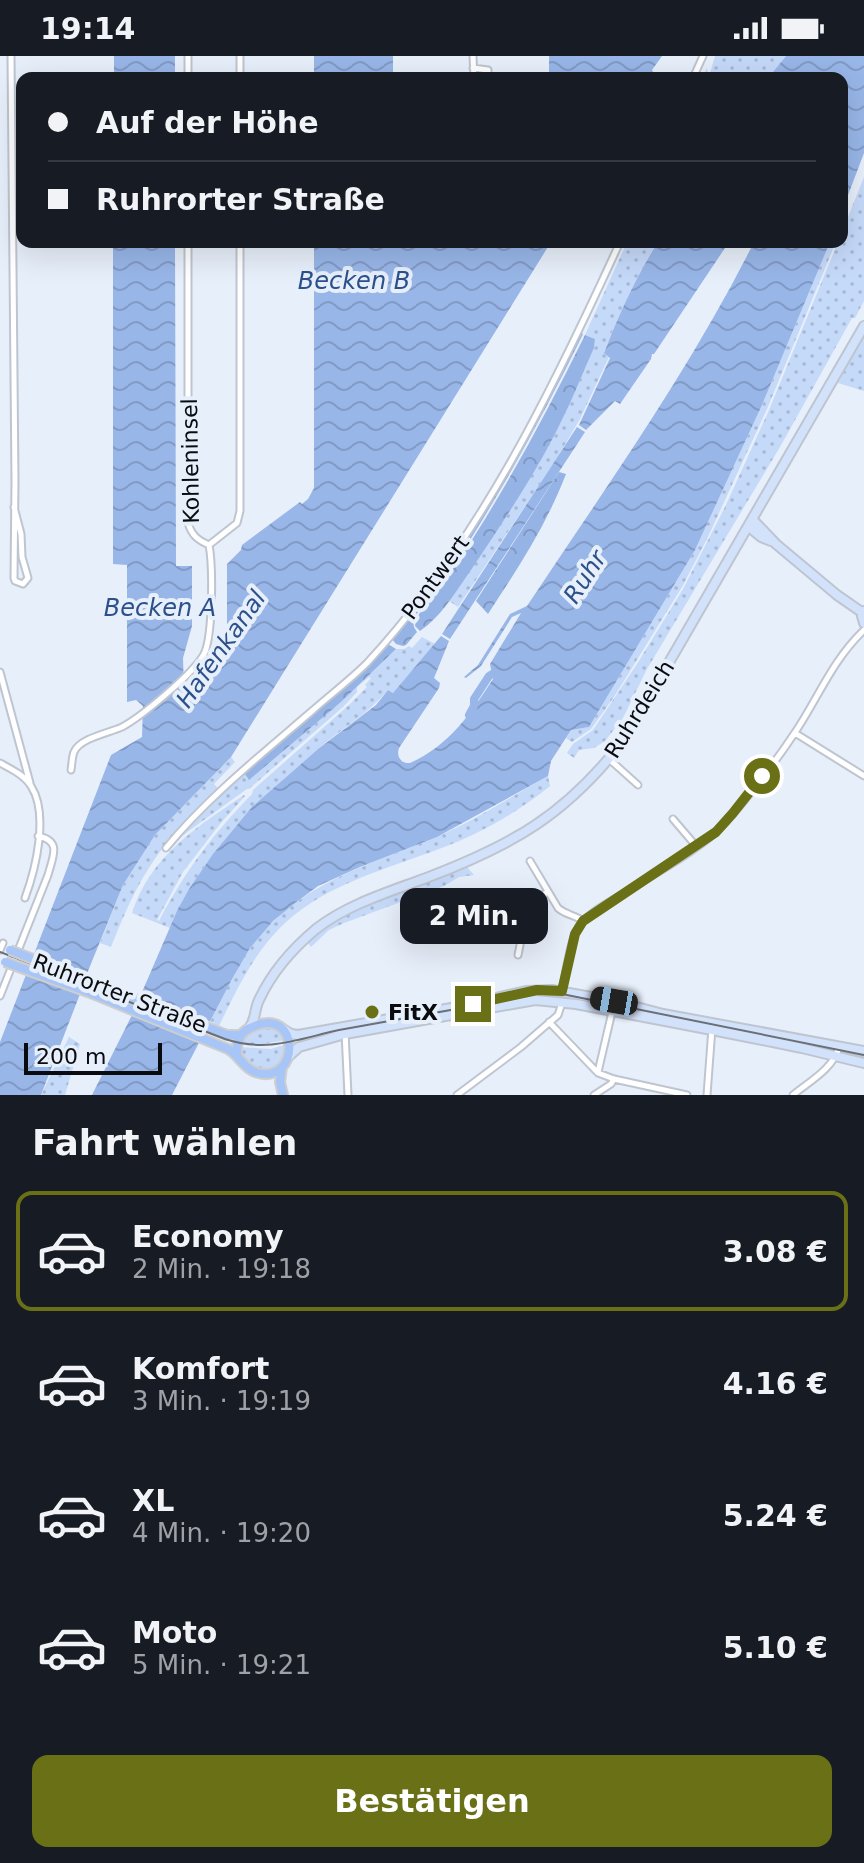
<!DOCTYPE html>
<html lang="de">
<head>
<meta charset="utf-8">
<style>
  :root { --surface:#171b24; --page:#242831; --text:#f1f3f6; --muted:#9ea1a6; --line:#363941; --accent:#697016 }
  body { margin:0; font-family:"DejaVu Sans",sans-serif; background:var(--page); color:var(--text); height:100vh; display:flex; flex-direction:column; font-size:30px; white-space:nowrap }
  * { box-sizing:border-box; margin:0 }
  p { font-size:26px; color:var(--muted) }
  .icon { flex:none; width:44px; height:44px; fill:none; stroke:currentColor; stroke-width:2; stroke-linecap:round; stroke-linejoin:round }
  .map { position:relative; height:1039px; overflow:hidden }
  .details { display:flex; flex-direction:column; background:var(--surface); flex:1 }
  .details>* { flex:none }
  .top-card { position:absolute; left:16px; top:16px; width:832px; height:176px; border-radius:16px; box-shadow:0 8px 32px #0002; display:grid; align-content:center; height:176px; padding:0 32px; background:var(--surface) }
  .scale { position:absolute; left:24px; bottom:20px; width:138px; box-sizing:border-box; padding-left:8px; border:4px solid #090b0f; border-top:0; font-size:22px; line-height:28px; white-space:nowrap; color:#090b0f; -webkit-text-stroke:6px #e7effa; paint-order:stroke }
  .end { position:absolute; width:36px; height:36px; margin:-18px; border:10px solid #697016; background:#fff; box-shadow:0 0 0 4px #fff }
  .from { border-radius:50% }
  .bubble { position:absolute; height:56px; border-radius:16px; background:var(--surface); box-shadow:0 8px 32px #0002; font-size:26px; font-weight:700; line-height:56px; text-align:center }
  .car { position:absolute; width:24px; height:48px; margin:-24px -12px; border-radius:10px; box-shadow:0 0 6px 2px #0007; background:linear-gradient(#222 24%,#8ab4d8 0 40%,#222 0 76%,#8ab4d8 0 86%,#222 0) }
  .top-card b { display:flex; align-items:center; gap:28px; height:76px; font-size:30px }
  .top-card b+b { border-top:2px solid var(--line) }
  .top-card i { width:20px; height:20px; background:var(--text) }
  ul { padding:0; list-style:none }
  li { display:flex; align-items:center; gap:24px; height:120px; margin:0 16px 12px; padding:0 16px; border:4px solid transparent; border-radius:16px }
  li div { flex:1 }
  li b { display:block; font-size:30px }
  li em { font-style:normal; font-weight:700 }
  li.active { border-color:var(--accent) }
  li>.icon { width:72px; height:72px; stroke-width:1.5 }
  h2 { padding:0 32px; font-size:36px; line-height:96px }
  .cta { display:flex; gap:16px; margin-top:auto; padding:16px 32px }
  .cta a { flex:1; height:92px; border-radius:16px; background:var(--accent); color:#fff; font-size:32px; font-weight:700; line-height:92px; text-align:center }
  .status { display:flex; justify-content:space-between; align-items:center; height:56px; padding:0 40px; background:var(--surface); direction:ltr }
  .status svg { height:22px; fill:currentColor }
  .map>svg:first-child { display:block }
</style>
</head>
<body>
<div class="status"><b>19:14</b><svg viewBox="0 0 49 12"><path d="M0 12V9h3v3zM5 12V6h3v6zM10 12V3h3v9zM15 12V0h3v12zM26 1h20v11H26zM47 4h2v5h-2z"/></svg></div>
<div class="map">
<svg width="864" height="1039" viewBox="0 0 864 1039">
  <defs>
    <pattern id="grass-dots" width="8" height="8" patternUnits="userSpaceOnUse" patternTransform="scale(2)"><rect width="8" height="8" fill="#c5d9f9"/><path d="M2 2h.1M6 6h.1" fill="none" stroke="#a8b9d4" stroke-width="1.8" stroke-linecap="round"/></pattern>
    <pattern id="forest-crowns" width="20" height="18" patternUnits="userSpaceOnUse" patternTransform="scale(2)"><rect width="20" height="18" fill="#95b4e5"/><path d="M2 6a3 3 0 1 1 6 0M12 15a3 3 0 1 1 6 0" fill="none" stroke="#7f99c3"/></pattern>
    <pattern id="water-waves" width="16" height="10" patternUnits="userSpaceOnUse" patternTransform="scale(2)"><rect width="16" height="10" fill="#98b6e8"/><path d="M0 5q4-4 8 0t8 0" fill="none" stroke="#829bc6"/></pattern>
  </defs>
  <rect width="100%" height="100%" fill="#e7effa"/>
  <path fill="url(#grass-dots)" d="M715 0H786L768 22H702L707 12 708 17H710Z
    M864 121V245L855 262H852L780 391 647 613 623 662 605 685 594 692 579 694 574 702 567 697 573 688 593 674 637 608 683 533 725 451 769 354 838 186H842V176Z
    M627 186H658C636 221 619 258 604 296L609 301 580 363 557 402 458 551 449 545 510 454 561 366 594 292 595 283 585 279Z
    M830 186H836L767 353 707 483 682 531 614 641 591 673 572 686 566 682 571 674 589 671 695 494 762 349Z
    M864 279V335L838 327Z
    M422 581 435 588 393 637 388 634C368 658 341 673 318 693 256 746 203 797 170 872L132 857C150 800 198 770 244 739L245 740 220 768 183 816 157 864 159 865C185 815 213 778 252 738L253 734 350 648 367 631 365 629 371 622 369 621 357 631V636L343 651 249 733H247L179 782 244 717 248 723 341 646 396 593H404L409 590 412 592Z
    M231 701 235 706 214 728 219 733C202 752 183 768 167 787 141 818 126 854 111 891L100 887 123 829 155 779Z
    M548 720 550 730C517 757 479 778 439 793 386 813 327 828 285 867 254 896 237 933 219 970L210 966C223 941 235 914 251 891 296 828 367 810 434 782 473 766 510 741 548 720Z
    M467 811 474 819 459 821 444 830 344 867 329 874 311 891 308 887 330 867 348 857Z
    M267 970 278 973 286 984 256 989 241 987 250 975Z
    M69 981 80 988 65 1039H41Z
    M287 988C284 1022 242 1024 240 991L271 993Z"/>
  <path fill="url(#forest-crowns)" d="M580 276 583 278C543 360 500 439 450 515 442 527 416 554 414 565 413 571 414 571 417 576L406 589 403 590 396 588 392 583C434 532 472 480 504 423 531 375 555 325 580 276Z
    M585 279 595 283 594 292C583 316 573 342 561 366 536 417 503 466 471 514 456 535 442 560 420 575L415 570C417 553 442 530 452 514 503 439 545 360 585 279Z
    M559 416 566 418C546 470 518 512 488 558L476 545Z
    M388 588 396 593 341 646 249 724 244 717 365 613Z"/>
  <path fill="url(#water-waves)" d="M114 0H175V22H114Z
    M314 0H393V22H314Z
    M549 0H662L652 14 655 19 653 22H549Z
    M786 0H864V97L842 155V22H768Z
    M113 186H175L176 510H192V570L183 602 184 632H200L218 613 227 582V508L241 494 242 489 300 446 302 448 308 443 314 432V186H551L231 701 155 779 123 829 86 920 79 917 72 934 80 938 41 1039H0V986L111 699 142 681 143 650 136 644 127 646V509L113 508Z
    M658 186H729L654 298H652L651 303 620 348 615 345 586 374 579 369 610 302 604 297C619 258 636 221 658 186Z
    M754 186H830L762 349 695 494 589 671 571 674 551 705 548 720 437 781 360 811 318 830 295 847 273 865 250 892 232 923 172 1039H92L133 957 177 855 189 833 213 798 252 751 318 693 376 649 388 634 393 637 441 580 449 585 434 622 440 627 439 632 399 692C396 700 401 708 410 707 450 689 470 658 493 623L490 608 521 557 512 561 481 610 466 622 464 621 478 609 510 558 527 550C606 431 690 314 754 186Z
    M577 371 585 376 450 583 442 578Z"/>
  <path fill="#e7effa" d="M31 896 91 918 90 922H82L77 932 84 938 83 940 22 918Z
    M137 937 214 967 202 988 127 958Z"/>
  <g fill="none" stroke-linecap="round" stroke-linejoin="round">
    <path stroke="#98b6e8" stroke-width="8" d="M469 659 474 650V643L489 620 492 618"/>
    <defs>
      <path id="street" d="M11 0 15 425 14 522 15 525 23 528 28 522 22 501 21 478 14 451
        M188 0V22
        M240 0V22
        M473 0 474 22
        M473 12 488 14V22
        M693 22 703 0
        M188 186V467C192 480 198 484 209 489
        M209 489 237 467 240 455V186
        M0 616 30 727
        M795 677 864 720
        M609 703 638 729
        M0 707C11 713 24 719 31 730 49 758 36 812 25 842
        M71 714C72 708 72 701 74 696 80 682 109 677 122 671 141 661 194 617 204 598 213 580 213 510 209 489
        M673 763 696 790
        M166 792C208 741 262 698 312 655 330 639 350 624 367 607 479 486 552 335 620 186
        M530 805 558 852C566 859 575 859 583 865
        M0 894 3 887
        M518 899 527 854 537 842 548 836
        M562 935C566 917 569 891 576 875 585 858 608 847 624 837 658 815 697 796 725 767 749 740 774 708 794 678 819 641 831 606 864 574
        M0 940 48 819C53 800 62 785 38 780
        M549 966 598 1017 614 1023 687 1039
        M345 976 348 1039
        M598 1016 612 956
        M457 1039 521 991 558 959 562 947
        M594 1039 611 1028 614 1023
        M707 1039 712 972
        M793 1039C810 1025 833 1013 839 991"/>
      <path id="secondary" d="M753 464 776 488 837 539 863 557
        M749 471 761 481 771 485
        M864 555 862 560 864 567
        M249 972C256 964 254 954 259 944 272 916 292 893 316 873 348 848 389 836 426 822 513 789 566 759 624 684L864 270
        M283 973 291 978 298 979 457 951 526 935 552 934 614 945 663 958 864 995
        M289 1000 299 991 345 978 535 944 576 948 712 974 802 992 864 1007"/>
      <path id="primary" d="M92 926 227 979H241
        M88 936 228 993C239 999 243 1012 255 1016 301 1032 302 946 250 972 239 977 236 987 237 998
        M282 1011 280 1026 283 1039"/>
    </defs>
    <use href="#street" stroke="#bec5d0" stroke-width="9"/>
    <use href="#secondary" stroke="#bec5d0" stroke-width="12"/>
    <use href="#primary" stroke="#cececf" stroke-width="12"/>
    <use href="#street" stroke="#fff" stroke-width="5"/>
    <use href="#secondary" stroke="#d3e2fb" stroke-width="8"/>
    <use href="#primary" stroke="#a7c5f7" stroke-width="8"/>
    <path stroke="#6b7077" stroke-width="2" d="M0 896 225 983C267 997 298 983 339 974 384 966 428 958 473 950 499 945 524 937 552 936L864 999"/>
    <defs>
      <path id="primary-bridge" d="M10 894 92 926
        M5 906 88 936"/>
    </defs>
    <use href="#primary-bridge" stroke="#cececf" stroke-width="12" stroke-linecap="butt"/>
    <use href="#primary-bridge" stroke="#a7c5f7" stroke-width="8"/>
  </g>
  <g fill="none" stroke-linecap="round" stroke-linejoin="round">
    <path stroke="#697016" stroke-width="10" d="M473 948 537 934 562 935 575 878 583 865 716 776 733 757 762 720"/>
  </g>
  <circle fill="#697016" stroke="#e7effa" stroke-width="3" cx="372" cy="956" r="8"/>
  <g text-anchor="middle" stroke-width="8" stroke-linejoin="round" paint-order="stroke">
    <g font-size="22" fill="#090b0f" stroke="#e7effa">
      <text transform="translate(190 405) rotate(-91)" y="8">Kohleninsel</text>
      <text transform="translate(435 521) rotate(-54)" y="8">Pontwert</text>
      <text transform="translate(639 653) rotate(-58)" y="8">Ruhrdeich</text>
      <text transform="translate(120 937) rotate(21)" y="8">Ruhrorter Straße</text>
    </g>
    <g font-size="22" font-weight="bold" fill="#090b0f" stroke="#e7effa" text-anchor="start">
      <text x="388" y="964">FitX</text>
    </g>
    <g font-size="24" font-style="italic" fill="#2b508c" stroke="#e7effa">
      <text x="354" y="233">Becken B</text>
      <text transform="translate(585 521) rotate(-57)" y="8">Ruhr</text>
      <text x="160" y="560">Becken A</text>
      <text transform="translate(221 593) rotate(-55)" y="8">Hafenkanal</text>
    </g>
  </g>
</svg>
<div class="scale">200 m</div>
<i class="end from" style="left:762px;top:720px"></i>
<i class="end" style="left:473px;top:948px"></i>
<div class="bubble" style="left:400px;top:832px;width:148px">2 Min.</div>
<i class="car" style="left:614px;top:945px;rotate:280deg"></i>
<div class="top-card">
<b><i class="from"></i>Auf der Höhe</b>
<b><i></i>Ruhrorter Straße</b>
</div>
</div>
<section class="details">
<h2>Fahrt wählen</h2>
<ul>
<li class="active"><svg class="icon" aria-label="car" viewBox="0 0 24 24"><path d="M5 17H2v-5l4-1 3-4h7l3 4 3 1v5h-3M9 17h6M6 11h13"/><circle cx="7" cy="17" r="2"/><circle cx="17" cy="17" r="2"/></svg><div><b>Economy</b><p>2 Min. · 19:18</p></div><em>3.08 €</em></li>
<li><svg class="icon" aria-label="car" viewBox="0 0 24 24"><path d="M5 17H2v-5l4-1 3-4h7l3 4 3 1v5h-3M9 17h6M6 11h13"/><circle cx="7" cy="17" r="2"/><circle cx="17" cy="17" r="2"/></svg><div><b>Komfort</b><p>3 Min. · 19:19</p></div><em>4.16 €</em></li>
<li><svg class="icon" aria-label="car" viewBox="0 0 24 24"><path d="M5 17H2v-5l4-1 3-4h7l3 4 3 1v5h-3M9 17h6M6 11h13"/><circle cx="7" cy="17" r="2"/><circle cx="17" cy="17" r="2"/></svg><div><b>XL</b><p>4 Min. · 19:20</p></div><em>5.24 €</em></li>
<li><svg class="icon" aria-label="car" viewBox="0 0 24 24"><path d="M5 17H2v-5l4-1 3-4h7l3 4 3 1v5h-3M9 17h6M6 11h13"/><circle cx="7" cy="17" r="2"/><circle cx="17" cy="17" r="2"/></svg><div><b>Moto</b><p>5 Min. · 19:21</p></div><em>5.10 €</em></li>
</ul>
<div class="cta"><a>Bestätigen</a></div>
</section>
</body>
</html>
